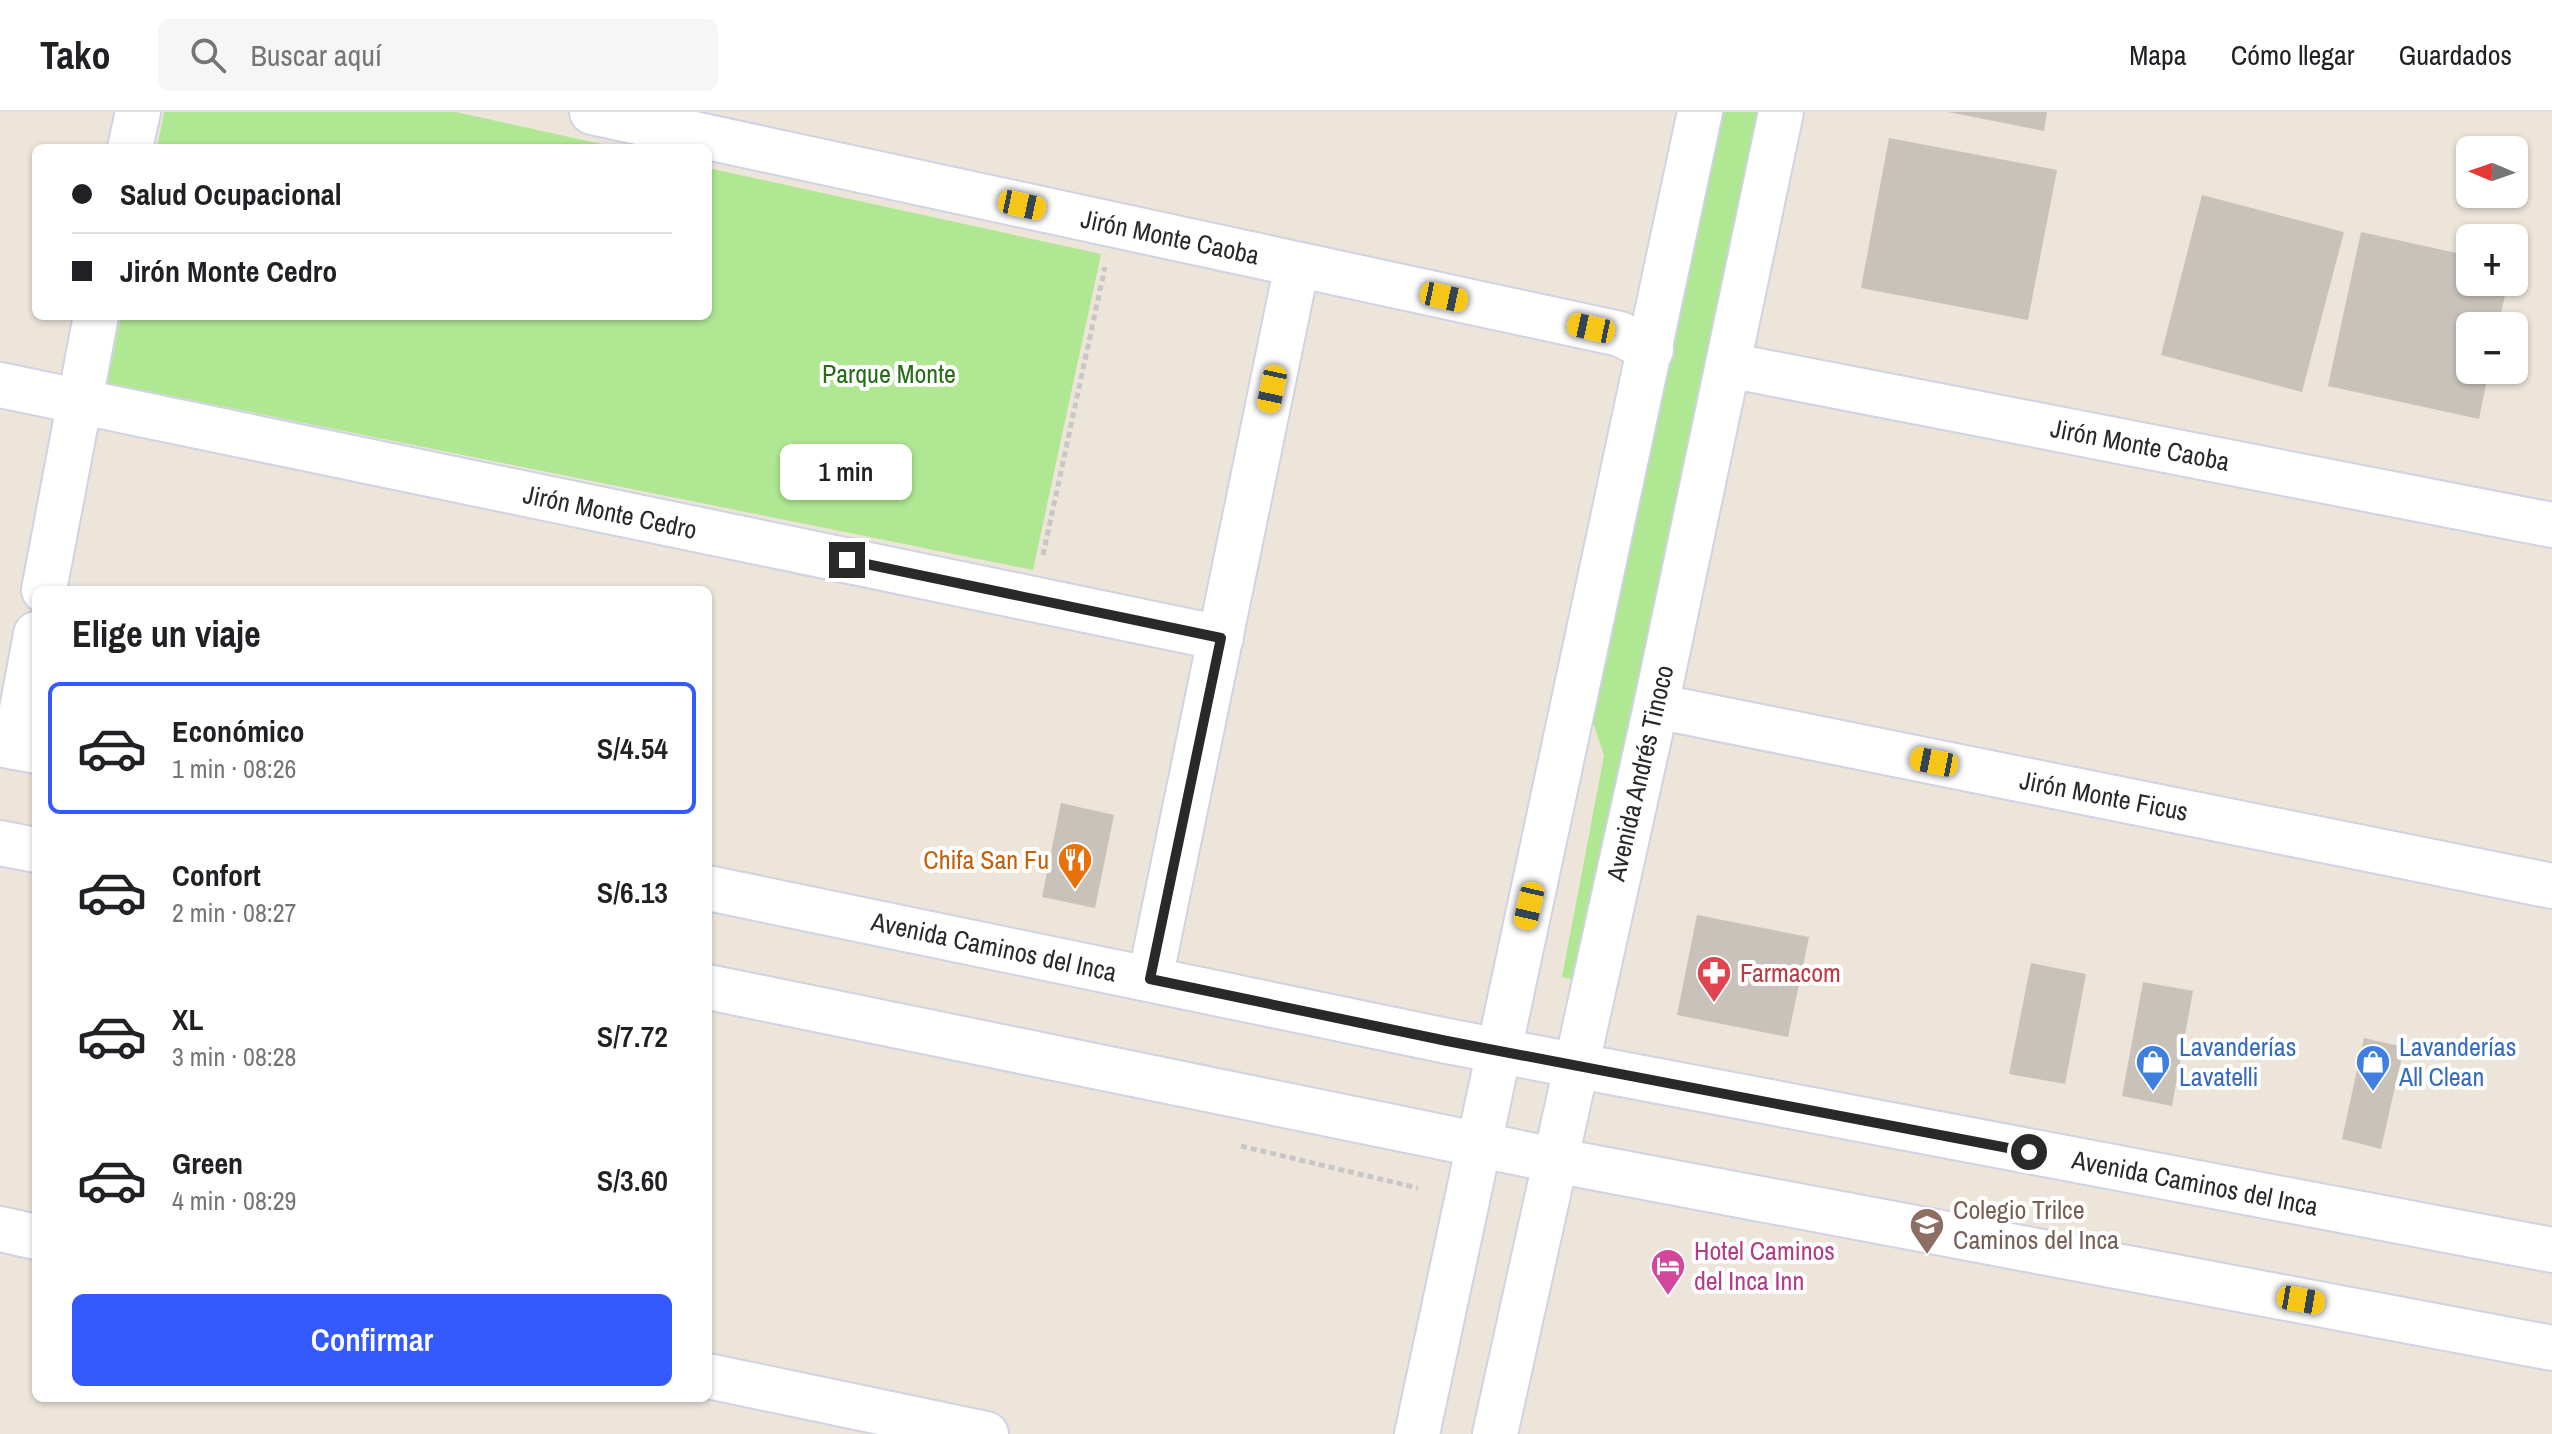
<!DOCTYPE html>
<html lang="es">
<head>
<meta charset="utf-8">
<style>
  :root { --surface:#fff; --page:#f6f6f6; --text:#202124; --muted:#757577; --line:#e0e0e0; --accent:#3459ff }
  body { margin:0; font-family:"Archivo Narrow",sans-serif; background:var(--page); color:var(--text); height:100vh; display:flex; flex-direction:column; font-size:30px; white-space:nowrap }
  * { box-sizing:border-box; margin:0 }
  p { font-size:26px; color:var(--muted) }
  .icon { flex:none; width:44px; height:44px; fill:none; stroke:currentColor; stroke-width:2; stroke-linecap:round; stroke-linejoin:round }
  .map { position:relative; flex:1; overflow:hidden }
  .sheet { position:absolute; left:32px; top:474px; width:680px; height:816px; display:flex; flex-direction:column; background:var(--surface); border-radius:12px; box-shadow:0 2px 6px #0004 }
  .sheet>* { flex:none }
  .guide { position:absolute; left:32px; top:32px; width:680px; height:176px; border-radius:12px; box-shadow:0 2px 6px #0004; display:grid; align-content:center; height:176px; padding:0 40px; background:var(--surface) }
  .needle { width:52px; rotate:272deg }
  .buttons { position:absolute; left:2456px; top:24px; display:grid; gap:16px }
  .buttons a { display:grid; place-items:center; width:72px; height:72px; border-radius:12px; background:var(--surface); box-shadow:0 2px 6px #0004; font-size:40px }
  .end { position:absolute; width:36px; height:36px; margin:-18px; border:10px solid #292929; background:#fff; box-shadow:0 0 0 4px #fff }
  .from { border-radius:50% }
  .bubble { position:absolute; height:56px; border-radius:12px; background:var(--surface); box-shadow:0 2px 6px #0004; font-size:26px; font-weight:600; line-height:56px; text-align:center }
  .car { position:absolute; width:24px; height:48px; margin:-24px -12px; border-radius:10px; box-shadow:0 0 6px 2px #0007; background:linear-gradient(#f5c518 24%,#345 0 40%,#f5c518 0 76%,#345 0 86%,#f5c518 0) }
  .guide b { display:flex; align-items:center; gap:28px; height:76px; font-size:30px }
  .guide b+b { border-top:2px solid var(--line) }
  .guide i { width:20px; height:20px; background:var(--text) }
  ul { padding:0; list-style:none }
  li { display:flex; align-items:center; gap:24px; height:132px; margin:0 16px 12px; padding:0 24px; border:4px solid transparent; border-radius:12px }
  li div { flex:1 }
  li b { display:block; font-size:30px }
  li em { font-style:normal; font-weight:600 }
  li.selected { border-color:var(--accent) }
  li>.icon { width:72px; height:72px; stroke-width:1.5 }
  h2 { padding:0 40px; font-size:36px; line-height:96px }
  .primary-button { display:flex; gap:16px; margin-top:auto; padding:16px 40px }
  .primary-button a { flex:1; height:92px; border-radius:12px; background:var(--accent); color:#fff; font-size:32px; font-weight:600; line-height:92px; text-align:center }
  header { display:flex; align-items:center; gap:48px; box-sizing:border-box; height:112px; padding:0 40px; background:var(--surface); border-bottom:2px solid var(--line) }
  header strong { font-size:38px }
  nav { display:flex; gap:44px; margin-inline-start:auto; font-size:28px }
  .search { width:560px; height:72px; background:var(--page); display:flex; align-items:center; gap:20px; box-sizing:border-box; padding:0 28px; border-radius:12px; color:var(--muted); font-size:30px }
  .map>svg:first-child { display:block }
</style>
</head>
<body>
<header>
<strong>Tako</strong>
<div class="search"><svg class="icon" aria-label="search" viewBox="0 0 24 24"><circle cx="10" cy="10" r="6"/><path d="M15 15l6 6"/></svg>Buscar aquí</div>
<nav><a>Mapa</a><a>Cómo llegar</a><a>Guardados</a></nav>
</header>
<div class="map">
<svg width="2552" height="1322" viewBox="0 0 2552 1322">
  <rect width="100%" height="100%" fill="#ede5da"/>
  <path fill="#afe792" d="M164 0H456L619 36H157Z
    M1701 0H1778L1583 869 1562 865 1604 644 1583 579Z
    M708 56 1101 142 1033 458 107 271 121 204H708Z"/>
  <path fill="#c8c2ba" d="M1948 0H2047L2044 19Z
    M1889 26 2057 58 2028 208 1861 176Z
    M2202 83 2344 120 2302 280 2161 243Z
    M2361 120 2470 144V170H2508L2498 214H2470V258H2489L2479 307 2328 274Z
    M1061 691 1114 703 1095 796 1042 785Z
    M1697 803 1809 825 1788 925 1677 903Z
    M2031 851 2086 862 2065 972 2009 962Z
    M2143 870 2193 879 2172 994 2122 984Z
    M2364 926 2404 935 2381 1037 2342 1027Z"/>
  <g fill="none" stroke-linecap="round" stroke-linejoin="round">
    <defs>
      <path id="street" d="M592 0 1620 222 1651 238
        M130 36 138 0
        M1728 253 2552 413
        M0 273 1221 526
        M44 478 96 204
        M1656 594 2552 774
        M15 635 36 522
        M1150 867 1297 153
        M0 1117 36 1125
        M708 1264 986 1322"/>
      <path id="secondary" d="M0 632 36 639
        M0 731 36 738
        M708 776 1447 929 2552 1138
        M708 875 1554 1048 2552 1236
        M1417 1322 1700 0
        M1495 1322 1656 594 1781 0"/>
    </defs>
    <use href="#street" stroke="#cfd3e3" stroke-width="48"/>
    <use href="#secondary" stroke="#cfd3e3" stroke-width="48"/>
    <path stroke="#c7c7c7" stroke-width="5" stroke-dasharray="6 4" stroke-linecap="butt" d="M1043 443 1105 155
      M1241 1034 1418 1076"/>
    <use href="#street" stroke="#fff" stroke-width="44"/>
    <use href="#secondary" stroke="#fff" stroke-width="44"/>
  </g>
  <g fill="none" stroke-linecap="round" stroke-linejoin="round">
    <path stroke="#292929" stroke-width="10" d="M847 448 1221 526 1150 867 1447 929 2029 1040"/>
  </g>
  <defs>
    <symbol id="restaurant-pin" viewBox="-11 -11 22 30"><path d="M0 17L-7.5 6A9.5 9.5 0 1 1 7.5 6Z" fill="#e8710a" stroke="#fff"/><path d="M-5-6h1v4h1v-4h1v4h1v-4h1v5L-1.5 .5V6h-2V.5L-5-1ZM5-6V6H3V1.5H1.5Q1.5-4 5-6Z" fill="#fff"/></symbol>
    <symbol id="pharmacy-pin" viewBox="-11 -11 22 30"><path d="M0 17L-7.5 6A9.5 9.5 0 1 1 7.5 6Z" fill="#e0444e" stroke="#fff"/><path d="M-2-6h4v4h4v4h-4v4h-4v-4h-4v-4h4Z" fill="#fff"/></symbol>
    <symbol id="shop-pin" viewBox="-11 -11 22 30"><path d="M0 17L-7.5 6A9.5 9.5 0 1 1 7.5 6Z" fill="#3f7fe0" stroke="#fff"/><path d="M-5-2.5h2.3a2.7 3.5 0 0 1 5.4 0H5L5.5 6h-11ZM-1.5-2.5h3a1.5 2.3 0 0 0-3 0Z" fill="#fff"/></symbol>
    <symbol id="school-pin" viewBox="-11 -11 22 30"><path d="M0 17L-7.5 6A9.5 9.5 0 1 1 7.5 6Z" fill="#8d6e63" stroke="#fff"/><path d="M0-5L7-2L0 1L-7-2ZM-4 1L0 2.5L4 1V4Q0 6-4 4Z" fill="#fff"/></symbol>
    <symbol id="hotel-pin" viewBox="-11 -11 22 30"><path d="M0 17L-7.5 6A9.5 9.5 0 1 1 7.5 6Z" fill="#d1479c" stroke="#fff"/><path d="M-6-4.5h1.5V1H6V5H4.5V3h-9V5H-6ZM-4 0a1.8 1.8 0 1 1 3.6 0ZM.5 0V-2.5h3Q6-2.5 6 0Z" fill="#fff"/></symbol>
  </defs>
  <g fill-rule="evenodd">
    <use href="#restaurant-pin" x="1055" y="728" width="40" height="54"/>
    <use href="#pharmacy-pin" x="1694" y="841" width="40" height="54"/>
    <use href="#shop-pin" x="2133" y="930" width="40" height="54"/>
    <use href="#shop-pin" x="2353" y="930" width="40" height="54"/>
    <use href="#school-pin" x="1907" y="1093" width="40" height="54"/>
    <use href="#hotel-pin" x="1648" y="1134" width="40" height="54"/>
  </g>
  <g text-anchor="middle" stroke-width="8" stroke-linejoin="round" paint-order="stroke">
    <g font-size="26" fill="#292929" stroke="#fff">
      <text transform="translate(1170 125) rotate(12)" y="9">Jirón Monte Caoba</text>
      <text transform="translate(2140 333) rotate(11)" y="9">Jirón Monte Caoba</text>
      <text transform="translate(610 400) rotate(12)" y="9">Jirón Monte Cedro</text>
      <text transform="translate(1640 661) rotate(-77)" y="9">Avenida Andrés Tinoco</text>
      <text transform="translate(2104 684) rotate(11)" y="9">Jirón Monte Ficus</text>
      <text transform="translate(994 835) rotate(12)" y="9">Avenida Caminos del Inca</text>
      <text transform="translate(2195 1071) rotate(11)" y="9">Avenida Caminos del Inca</text>
    </g>
    <g font-size="26" fill="#266b15" stroke="#fff">
      <text x="889" y="271">Parque Monte</text>
    </g>
    <g font-size="26" fill="#c56008" stroke="#fff" text-anchor="end">
      <text x="1049" y="757">Chifa San Fu</text>
    </g>
    <g font-size="26" fill="#be3a42" stroke="#fff" text-anchor="start">
      <text x="1740" y="870">Farmacom</text>
    </g>
    <g font-size="26" fill="#366cbe" stroke="#fff" text-anchor="start">
      <text x="2179" y="944">Lavanderías<tspan x="2179" dy="30">Lavatelli</tspan></text>
      <text x="2399" y="944">Lavanderías<tspan x="2399" dy="30">All Clean</tspan></text>
    </g>
    <g font-size="26" fill="#785e54" stroke="#fff" text-anchor="start">
      <text x="1953" y="1107">Colegio Trilce<tspan x="1953" dy="30">Caminos del Inca</tspan></text>
    </g>
    <g font-size="26" fill="#b23c85" stroke="#fff" text-anchor="start">
      <text x="1694" y="1148">Hotel Caminos<tspan x="1694" dy="30">del Inca Inn</tspan></text>
    </g>
  </g>
</svg>
<div class="buttons">
<a><svg class="needle" viewBox="-14 -14 28 28"><path d="M0-13l5 13h-10z" fill="#e53935"/><path d="M0 13l5-13h-10z" fill="#757577"/></svg></a>
<a>+</a>
<a>−</a>
</div>
<i class="end from" style="left:2029px;top:1040px"></i>
<i class="end" style="left:847px;top:448px"></i>
<div class="bubble" style="left:780px;top:332px;width:132px">1 min</div>
<i class="car" style="left:1022px;top:93px;rotate:102deg"></i>
<i class="car" style="left:1444px;top:185px;rotate:102deg"></i>
<i class="car" style="left:1591px;top:216px;rotate:282deg"></i>
<i class="car" style="left:1272px;top:277px;rotate:192deg"></i>
<i class="car" style="left:1934px;top:650px;rotate:281deg"></i>
<i class="car" style="left:1529px;top:794px;rotate:193deg"></i>
<i class="car" style="left:2301px;top:1188px;rotate:100deg"></i>
<div class="guide">
<b><i class="from"></i>Salud Ocupacional</b>
<b><i></i>Jirón Monte Cedro</b>
</div>
<section class="sheet">
<h2>Elige un viaje</h2>
<ul>
<li class="selected"><svg class="icon" aria-label="car" viewBox="0 0 24 24"><path d="M5 17H2v-5l4-1 3-4h7l3 4 3 1v5h-3M9 17h6M6 11h13"/><circle cx="7" cy="17" r="2"/><circle cx="17" cy="17" r="2"/></svg><div><b>Económico</b><p>1 min · 08:26</p></div><em>S/4.54</em></li>
<li><svg class="icon" aria-label="car" viewBox="0 0 24 24"><path d="M5 17H2v-5l4-1 3-4h7l3 4 3 1v5h-3M9 17h6M6 11h13"/><circle cx="7" cy="17" r="2"/><circle cx="17" cy="17" r="2"/></svg><div><b>Confort</b><p>2 min · 08:27</p></div><em>S/6.13</em></li>
<li><svg class="icon" aria-label="car" viewBox="0 0 24 24"><path d="M5 17H2v-5l4-1 3-4h7l3 4 3 1v5h-3M9 17h6M6 11h13"/><circle cx="7" cy="17" r="2"/><circle cx="17" cy="17" r="2"/></svg><div><b>XL</b><p>3 min · 08:28</p></div><em>S/7.72</em></li>
<li><svg class="icon" aria-label="car" viewBox="0 0 24 24"><path d="M5 17H2v-5l4-1 3-4h7l3 4 3 1v5h-3M9 17h6M6 11h13"/><circle cx="7" cy="17" r="2"/><circle cx="17" cy="17" r="2"/></svg><div><b>Green</b><p>4 min · 08:29</p></div><em>S/3.60</em></li>
</ul>
<div class="primary-button"><a>Confirmar</a></div>
</section>
</div>
</body>
</html>
